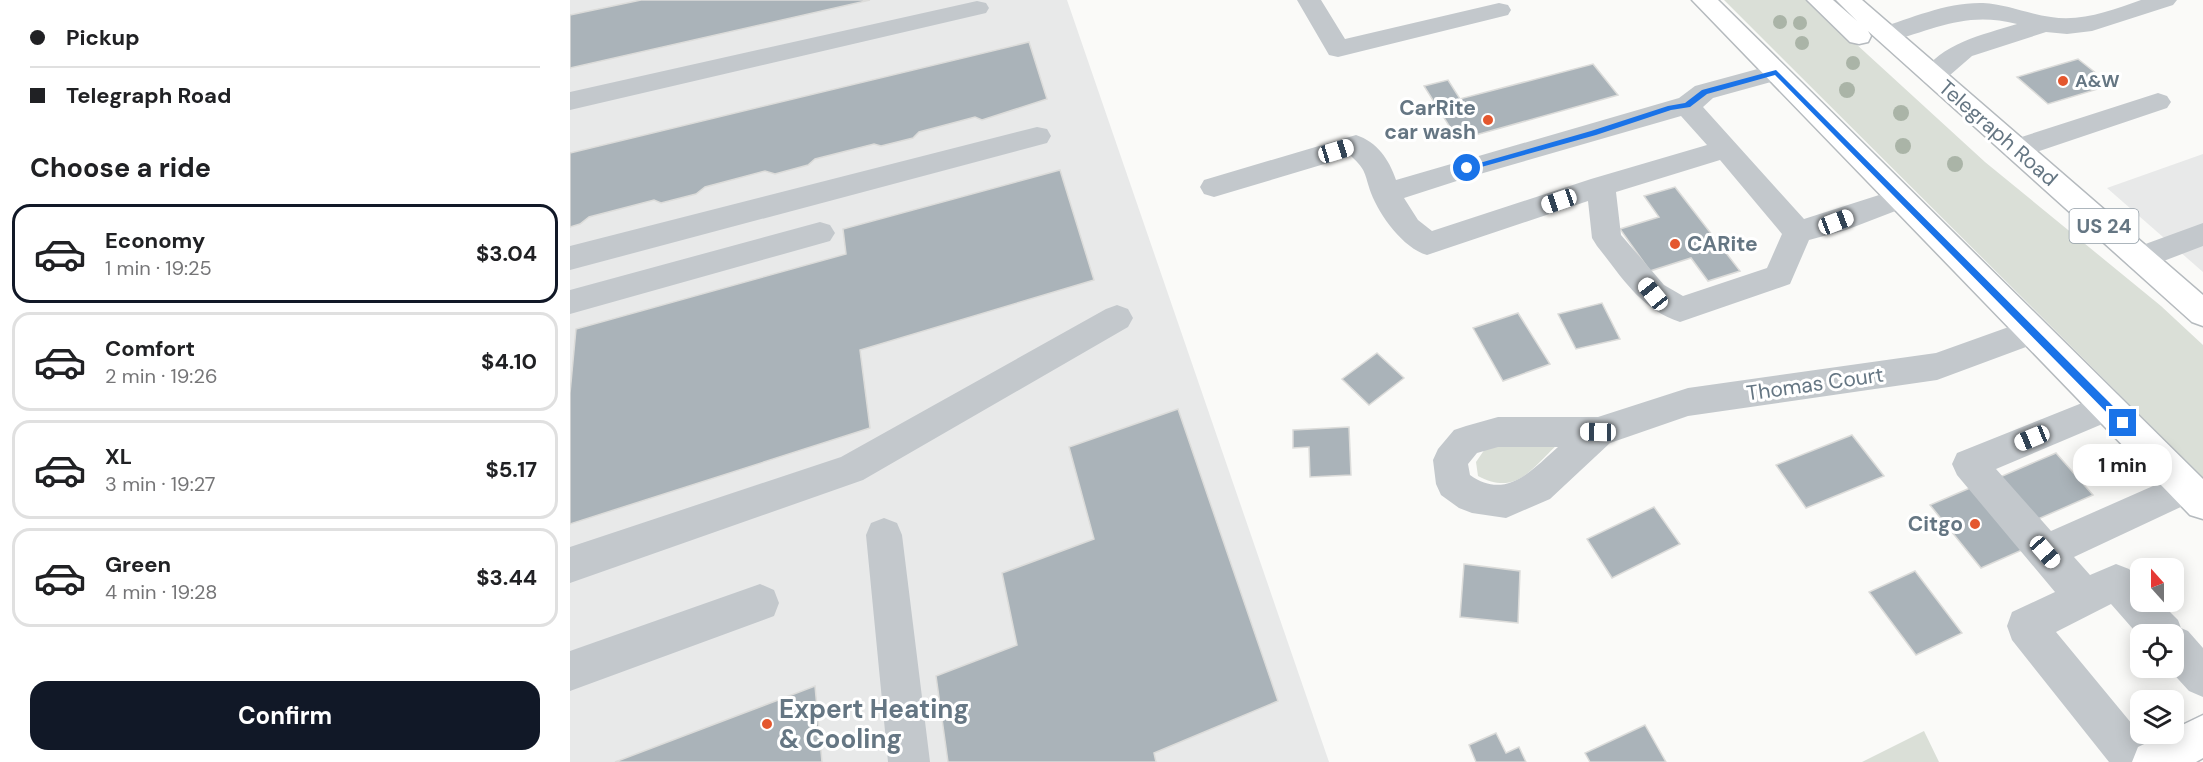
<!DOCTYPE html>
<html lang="en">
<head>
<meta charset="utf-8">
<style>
  :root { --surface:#fff; --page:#f2f2f2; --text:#202124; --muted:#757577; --line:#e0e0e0; --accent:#111827 }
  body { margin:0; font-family:"DM Sans",sans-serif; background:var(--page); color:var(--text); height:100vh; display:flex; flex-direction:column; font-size:22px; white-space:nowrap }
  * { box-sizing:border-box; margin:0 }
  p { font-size:20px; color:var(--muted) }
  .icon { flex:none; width:33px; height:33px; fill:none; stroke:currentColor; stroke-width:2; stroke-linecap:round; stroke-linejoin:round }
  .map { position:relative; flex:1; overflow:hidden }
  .drawer { display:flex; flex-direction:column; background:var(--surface); width:570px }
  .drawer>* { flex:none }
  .banner { display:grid; align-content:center; height:132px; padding:0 30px; background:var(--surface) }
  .needle { width:39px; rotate:339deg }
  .buttons { position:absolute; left:1560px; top:558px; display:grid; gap:12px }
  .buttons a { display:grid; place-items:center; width:54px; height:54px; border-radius:12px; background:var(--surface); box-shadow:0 3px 15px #0003; font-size:30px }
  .end { position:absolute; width:27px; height:27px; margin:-14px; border:8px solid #1a73e8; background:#fff; box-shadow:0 0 0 3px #fff }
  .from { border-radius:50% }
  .bubble { position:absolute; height:42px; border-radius:18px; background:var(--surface); box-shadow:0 3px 15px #0003; font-size:20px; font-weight:700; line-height:42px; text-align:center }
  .car { position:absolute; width:18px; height:36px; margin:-18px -9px; border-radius:8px; box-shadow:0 0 4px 2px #0007; background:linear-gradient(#fff 24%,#345 0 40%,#fff 0 76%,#345 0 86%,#fff 0) }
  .banner b { display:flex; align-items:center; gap:21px; height:57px; font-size:22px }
  .banner b+b { border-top:2px solid var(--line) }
  .banner i { width:15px; height:15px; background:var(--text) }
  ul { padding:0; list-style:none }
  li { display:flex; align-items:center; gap:18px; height:99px; margin:0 12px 9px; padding:0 18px; border:3px solid var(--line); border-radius:18px }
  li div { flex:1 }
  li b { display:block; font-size:22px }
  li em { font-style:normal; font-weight:700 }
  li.selected { border-color:var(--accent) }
  li>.icon { width:54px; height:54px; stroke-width:1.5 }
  h2 { padding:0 30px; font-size:27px; line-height:72px }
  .cta { display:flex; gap:12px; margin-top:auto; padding:12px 30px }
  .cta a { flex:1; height:69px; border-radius:18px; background:var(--accent); color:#fff; font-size:24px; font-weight:700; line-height:69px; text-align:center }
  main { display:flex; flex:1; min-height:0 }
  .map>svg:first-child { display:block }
</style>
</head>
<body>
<main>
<section class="drawer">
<div class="banner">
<b><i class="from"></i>Pickup</b>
<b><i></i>Telegraph Road</b>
</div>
<h2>Choose a ride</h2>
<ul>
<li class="selected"><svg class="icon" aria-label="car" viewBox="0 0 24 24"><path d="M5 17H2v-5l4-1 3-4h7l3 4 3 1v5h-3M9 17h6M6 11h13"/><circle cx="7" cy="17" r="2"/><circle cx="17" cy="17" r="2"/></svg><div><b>Economy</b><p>1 min · 19:25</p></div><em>$3.04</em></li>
<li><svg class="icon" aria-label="car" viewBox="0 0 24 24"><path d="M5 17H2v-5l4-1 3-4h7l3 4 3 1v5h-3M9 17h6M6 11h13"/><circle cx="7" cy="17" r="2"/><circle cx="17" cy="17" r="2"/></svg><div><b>Comfort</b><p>2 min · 19:26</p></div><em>$4.10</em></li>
<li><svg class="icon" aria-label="car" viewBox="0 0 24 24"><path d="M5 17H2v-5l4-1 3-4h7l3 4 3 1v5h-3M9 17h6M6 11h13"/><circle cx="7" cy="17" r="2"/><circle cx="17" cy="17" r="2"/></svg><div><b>XL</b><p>3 min · 19:27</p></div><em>$5.17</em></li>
<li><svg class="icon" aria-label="car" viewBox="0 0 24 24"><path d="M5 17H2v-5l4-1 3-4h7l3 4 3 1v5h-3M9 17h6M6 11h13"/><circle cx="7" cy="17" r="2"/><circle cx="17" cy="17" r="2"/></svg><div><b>Green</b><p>4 min · 19:28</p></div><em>$3.44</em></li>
</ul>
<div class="cta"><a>Confirm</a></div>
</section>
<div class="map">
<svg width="1633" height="762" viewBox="0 0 1633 762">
  <rect width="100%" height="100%" fill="#fafaf8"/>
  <path fill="#e8e9e9" d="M0 0H497L759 762H0Z
    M1633 154V272L1537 188Z"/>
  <path fill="#dadfd7" d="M1154 0H1238L1415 162 1591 306 1633 345V478Z
    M987 445C960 470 946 496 908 476L906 462 917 446Z
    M1354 731 1369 762H1292Z"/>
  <path fill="#aab3b9" stroke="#dcdcda" stroke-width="1.5" d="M300 0 0 68V15L71 0Z
    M459 42 477 99 412 120 405 117 349 132 343 138 311 146 304 144 245 159 238 165 205 174 195 171 135 187 126 194 91 203 84 200 19 217 10 224 0 227V153Z
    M1508 59 1541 85 1478 104 1447 77Z
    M1023 64 1048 95 888 140 854 86 878 80 890 99Z
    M490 170 524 280 290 350 300 428 0 524V393L6 329 276 254 273 229Z
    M1105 187 1170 271 1138 281 1121 258 1080 271 1050 229 1089 217 1074 196Z
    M1032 303 1050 339 1006 349 988 314Z
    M948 313 980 364 933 381 903 328Z
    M807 353 834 378 799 405 772 379Z
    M608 409 708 701 584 753 586 762H378L366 676 447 645 432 573 524 539 499 447Z
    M779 427 781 475 740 477 739 447 723 448V430Z
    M1282 435 1314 476 1236 508 1206 465Z
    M1486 453 1523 495 1459 523 1423 480Z
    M1400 488 1452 550 1411 568 1360 505Z
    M1084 507 1110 544 1042 578 1017 539Z
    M894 564 950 571 948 623 890 617Z
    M1345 571 1392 633 1346 655 1299 592Z
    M245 686 252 762H45Z
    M1075 725 1096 762H1020L1015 753Z
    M926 733 936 753 949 747 956 762H906L899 745Z"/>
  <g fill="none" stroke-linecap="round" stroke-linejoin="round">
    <defs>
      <path id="major" d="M1122 0H1148L1633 479V519L1620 515Z
        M1237 0H1263L1287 21 1266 0H1292L1633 295V326L1622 322 1298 31 1301 36 1298 42 1289 44 1280 42Z
        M1633 715V758L1626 762H1562L1568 747 1595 734H1604V729Z"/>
    </defs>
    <use href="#major" stroke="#b5babe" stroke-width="3"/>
    <path fill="#c3c8cc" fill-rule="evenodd" d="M727 0H751L775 39 929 3 938 5 941 10 938 15 768 57 759 55Z
      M1571 0H1607L1603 5 1522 31 1497 34 1476 32 1402 56 1372 82 1363 84 1354 82 1350 76C1371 43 1412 35 1447 24 1396 11 1366 29 1318 42L1309 40 1306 34 1309 28C1342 18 1377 2 1413 3 1436 4 1458 14 1481 17 1512 22 1542 10 1571 0Z
      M407 1 416 3 419 8 416 13 0 110V92Z
      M1206 64 1215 66 1219 72 1215 78 1143 98 1133 107 1234 219 1331 188 1341 191 1345 198 1341 205 1276 230 1239 240 1220 284 1110 322C1070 309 1052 277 1027 246L1022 238 1018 201 857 255C833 248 810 216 801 193 794 173 797 171 781 156L644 197 634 194 630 187 634 180 786 135C807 142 819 159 826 180L1109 98 1125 86ZM1111 116 1137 145 1021 179 862 231 848 220 834 198 896 178ZM1150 160 1212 234 1197 268 1113 296 1094 285 1051 235 1046 192Z
      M1588 93 1597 96 1601 102 1597 108 1446 159 1436 156 1432 149 1436 142Z
      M467 127 477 129 481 136 477 143 0 270V246Z
      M250 222 260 225 265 233 260 241 0 314V290Z
      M1633 223V246L1570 270 1559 266 1555 258 1559 250Z
      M547 305 558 309 563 318 558 327 293 480 0 583V547L271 457 536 309Z
      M1461 319 1472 323 1477 332 1472 341 1367 380 1118 416 1040 443 980 499 936 518 902 513 889 508 871 495 866 484 863 460 868 449 884 430 896 426 928 417H1028L1118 388 1366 353ZM928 447H988C962 470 936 501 900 475L898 464 907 453Z
      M1537 393 1549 397 1554 407 1549 417 1426 469 1481 531 1617 471 1630 476 1633 483 1630 498 1504 557 1520 575 1546 564 1559 569 1570 581V602H1590L1608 620 1611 628 1618 631 1633 648V697L1619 691 1598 668H1604V634H1570V637L1541 604 1486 632 1581 747 1587 762H1539L1442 640 1437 626 1442 612 1485 592 1387 475 1382 464 1387 453Z
      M314 518 327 523 332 535 360 762H318L296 535 301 523Z
      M190 584 204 590 209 603 204 616 0 691V651Z"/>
    <use href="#major" fill="#fff" fill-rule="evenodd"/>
  </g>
  <g fill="#aab4a7">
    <circle cx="1210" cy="22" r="7"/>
    <circle cx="1230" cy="23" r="7"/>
    <circle cx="1232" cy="43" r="7"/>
    <circle cx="1283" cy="63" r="7"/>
    <circle cx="1277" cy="90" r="8"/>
    <circle cx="1331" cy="113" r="8"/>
    <circle cx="1333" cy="146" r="8"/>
    <circle cx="1385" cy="164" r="8"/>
  </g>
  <path fill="#1a73e8" d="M1206 70 1557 420V426H1550L1205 75 1137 94 1120 107 1101 110 1026 135 897 171 892 168 1021 131 1098 106 1115 103 1132 90Z"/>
  <g fill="#e4572e" stroke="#fff" stroke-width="2">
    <circle cx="1493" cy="81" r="6"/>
    <circle cx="918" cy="120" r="6"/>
    <circle cx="1105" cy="244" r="6"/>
    <circle cx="1405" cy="524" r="6"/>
    <circle cx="197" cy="724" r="6"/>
  </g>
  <g text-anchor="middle" stroke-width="6" stroke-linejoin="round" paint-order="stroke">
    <g font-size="18" font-weight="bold" fill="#657683" stroke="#fff" text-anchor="start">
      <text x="1505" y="87">A&amp;W</text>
    </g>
    <rect fill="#fff" stroke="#939fa8" stroke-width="1.5" x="1499.5" y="209" width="69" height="34" rx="4.5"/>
    <g font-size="20" font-weight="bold" fill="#657683">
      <text x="1534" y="233">US 24</text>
    </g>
    <g font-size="21" font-weight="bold" fill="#657683" stroke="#fff" text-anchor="end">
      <text x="906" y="115">CarRite<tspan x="906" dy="24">car wash</tspan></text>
      <text x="1117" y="251" text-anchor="start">CARite</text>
      <text x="1393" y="531">Citgo</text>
    </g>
    <g font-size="21" fill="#657683" stroke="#fff">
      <text transform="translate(1428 133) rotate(41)" y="7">Telegraph Road</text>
      <text transform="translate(1245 384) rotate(-8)" y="7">Thomas Court</text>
    </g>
    <g font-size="26" font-weight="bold" fill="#657683" stroke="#fff" text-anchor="start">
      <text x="209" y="718">Expert Heating<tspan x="209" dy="30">&amp; Cooling</tspan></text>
    </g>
  </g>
</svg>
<div class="buttons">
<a><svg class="needle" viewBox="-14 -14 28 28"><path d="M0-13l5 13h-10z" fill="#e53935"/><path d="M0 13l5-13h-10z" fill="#757577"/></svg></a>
<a><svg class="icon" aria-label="locate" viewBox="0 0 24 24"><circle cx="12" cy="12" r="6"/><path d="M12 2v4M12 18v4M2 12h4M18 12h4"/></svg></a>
<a><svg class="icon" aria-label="layers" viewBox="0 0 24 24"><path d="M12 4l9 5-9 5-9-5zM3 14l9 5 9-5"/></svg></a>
</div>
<i class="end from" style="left:897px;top:168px"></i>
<i class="end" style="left:1553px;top:423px"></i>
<div class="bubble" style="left:1503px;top:444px;width:99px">1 min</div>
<i class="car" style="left:766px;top:151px;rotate:73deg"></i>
<i class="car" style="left:989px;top:201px;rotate:251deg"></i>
<i class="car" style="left:1266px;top:222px;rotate:69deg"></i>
<i class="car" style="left:1083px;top:294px;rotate:321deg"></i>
<i class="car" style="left:1028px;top:432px;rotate:271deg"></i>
<i class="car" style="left:1462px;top:438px;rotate:248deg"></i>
<i class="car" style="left:1475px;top:552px;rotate:139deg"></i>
</div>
</main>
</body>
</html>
